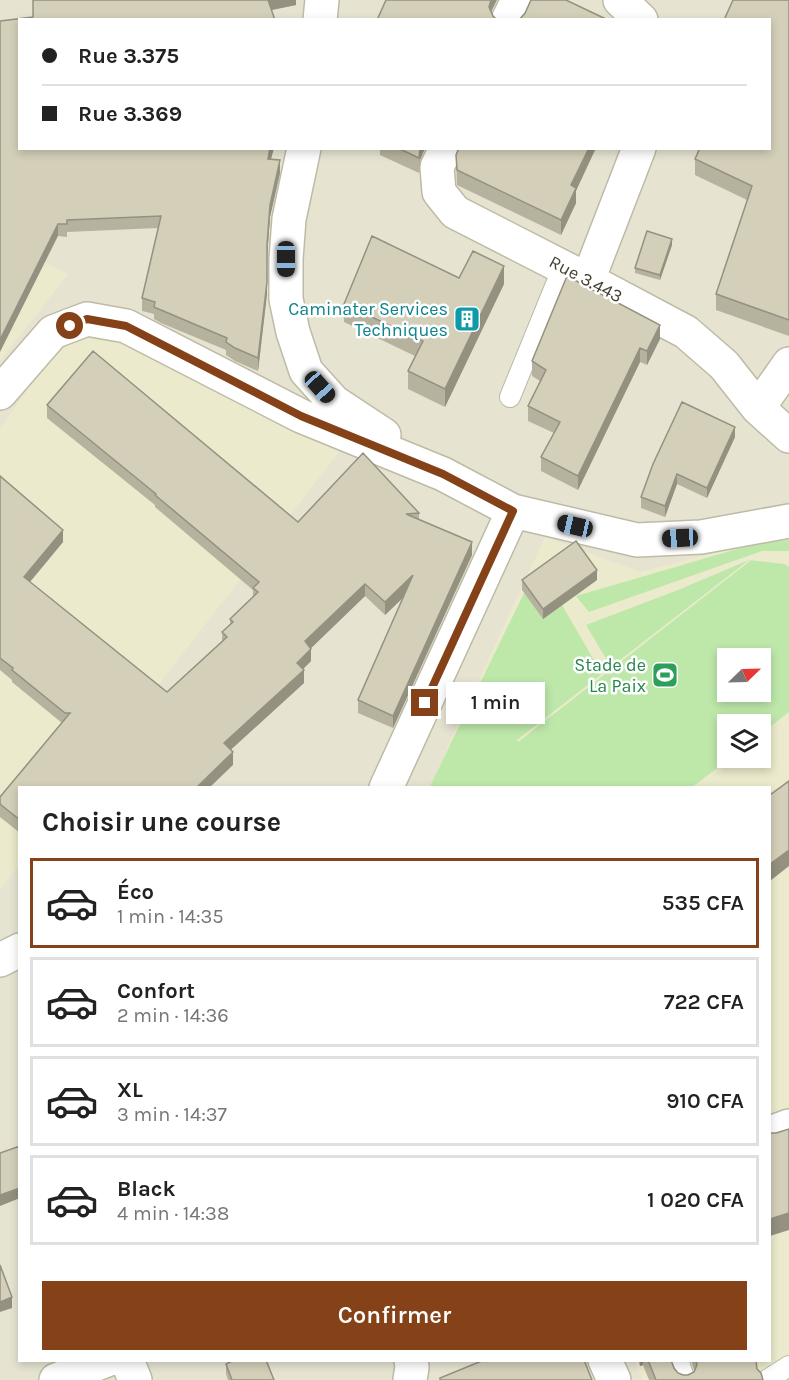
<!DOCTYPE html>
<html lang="fr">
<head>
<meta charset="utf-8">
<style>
  :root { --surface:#fff; --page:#f2f2f2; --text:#222; --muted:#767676; --line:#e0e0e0; --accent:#854219 }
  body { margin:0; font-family:Karla,sans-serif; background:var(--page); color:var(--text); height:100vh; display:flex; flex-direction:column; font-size:22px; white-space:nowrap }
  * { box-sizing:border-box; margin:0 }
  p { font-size:20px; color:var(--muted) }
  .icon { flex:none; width:33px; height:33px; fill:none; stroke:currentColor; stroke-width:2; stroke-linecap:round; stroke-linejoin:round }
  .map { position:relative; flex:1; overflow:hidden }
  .panel { position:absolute; left:18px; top:786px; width:753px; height:576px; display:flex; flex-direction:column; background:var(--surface); border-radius:0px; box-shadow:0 3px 9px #0003 }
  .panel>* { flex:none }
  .top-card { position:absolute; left:18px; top:18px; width:753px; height:132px; border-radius:0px; box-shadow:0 3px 9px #0003; display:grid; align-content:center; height:132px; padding:0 24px; background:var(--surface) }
  .needle { width:39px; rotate:67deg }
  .fabs { position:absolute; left:717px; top:648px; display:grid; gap:12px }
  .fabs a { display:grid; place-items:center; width:54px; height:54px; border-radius:0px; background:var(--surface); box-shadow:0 3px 9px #0003; font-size:30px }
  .end { position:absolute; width:27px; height:27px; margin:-14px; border:8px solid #854219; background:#fff; box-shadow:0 0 0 3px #fff }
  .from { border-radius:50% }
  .bubble { position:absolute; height:42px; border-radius:0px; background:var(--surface); box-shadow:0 3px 9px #0003; font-size:20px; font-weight:600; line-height:42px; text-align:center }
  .car { position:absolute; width:18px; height:36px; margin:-18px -9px; border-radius:8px; box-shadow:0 0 4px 2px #0007; background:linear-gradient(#222 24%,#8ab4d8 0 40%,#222 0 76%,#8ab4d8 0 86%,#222 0) }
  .top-card b { display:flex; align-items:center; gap:21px; height:57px; font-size:22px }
  .top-card b+b { border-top:2px solid var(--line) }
  .top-card i { width:15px; height:15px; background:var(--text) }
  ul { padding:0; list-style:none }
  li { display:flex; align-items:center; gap:18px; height:90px; margin:0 12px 9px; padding:0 12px; border:3px solid var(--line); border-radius:0px }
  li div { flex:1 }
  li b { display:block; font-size:22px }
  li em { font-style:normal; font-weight:600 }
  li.current { border-color:var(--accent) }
  li>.icon { width:54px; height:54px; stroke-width:1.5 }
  h2 { padding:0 24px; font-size:27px; line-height:72px }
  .cta { display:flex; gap:12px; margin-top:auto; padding:12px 24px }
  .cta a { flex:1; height:69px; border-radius:0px; background:var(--accent); color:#fff; font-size:24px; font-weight:600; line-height:69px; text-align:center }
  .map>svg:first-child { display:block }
</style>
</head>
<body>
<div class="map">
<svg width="789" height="1380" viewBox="0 0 789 1380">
  <rect width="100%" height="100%" fill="#f2f1e3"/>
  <path fill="#e6e4d1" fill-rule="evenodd" d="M0 0H789V1380H0ZM20 20H770V148H20ZM728 658H760V692H728ZM728 724H760V758H728ZM20 788H770V1360H20Z"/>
  <path fill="#eceacc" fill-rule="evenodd" d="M0 239 68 274 0 361Z
    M86 335 117 339 339 452 79 787 20 788 19 865 0 890V428L53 354Z
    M545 537 640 572 768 539 789 541V1380H643L634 1361 770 1360V788H429ZM728 658H760V692H728ZM728 724H760V758H728Z"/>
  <path fill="#bee8aa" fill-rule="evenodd" d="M789 540V551H762L589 612 576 596 761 542Z
    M749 560 611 667 586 625 678 590 749 560 784 564 789 567V712L761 734 760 724H728V758H731L692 787 429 788 526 589 562 605 602 674 517 740 518 742 750 561ZM728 658H760V692H728Z"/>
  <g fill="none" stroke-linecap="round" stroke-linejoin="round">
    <defs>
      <path id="service" d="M510 397 563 267
        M678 1360 685 1380
        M767 1380 789 1366"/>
      <path id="minor" d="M620 0 641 20
        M320 20 322 0
        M508 20 518 0
        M304 148 289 219 286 259V299L293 332 306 371 334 402 384 435
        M446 148 437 167 439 192 455 212 588 280 686 332 724 365 758 408
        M588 280 639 148
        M789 364 758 408 789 436
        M0 393 53 332 87 319 126 326 301 416 443 474 513 511 637 540 701 537 789 521
        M386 788 513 511
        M0 960 20 950
        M770 1133 789 1126
        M127 1360 135 1380
        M605 1360 614 1380
        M56 1380 107 1360
        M410 1380 412 1367 411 1360"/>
    </defs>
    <use href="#service" stroke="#bdbba5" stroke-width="22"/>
    <use href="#minor" stroke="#bdbba5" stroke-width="36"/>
    <use href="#service" stroke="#fff" stroke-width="20"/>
    <use href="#minor" stroke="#fff" stroke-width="33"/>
  </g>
  <path fill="#b6b29e" d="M296 0V5L271 10V159L280 173 270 217 267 258V294L258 371 235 361 226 355V350L161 323 154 319V314L142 311V298L158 228 67 232V237L58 236 0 21Z
    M789 0V336L716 310V294L747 200 695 175V159L770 148Z
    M380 148H425L420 160 419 173 380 155Z
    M456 155 576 191V203L561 235 457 185Z
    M672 245 660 280 635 273V268Z
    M459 278 504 284 445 407 408 389V371L415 356 344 322V304Z
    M660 339 647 365 640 362 578 490 541 471V457L554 433 528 421V406L540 381 532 376V361Z
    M47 405 298 522 419 513V519L472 555 393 728 358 713V700L404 597 385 615 365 596 311 648V661L303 669 304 683 230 750 233 765 20 788V833L0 817V797L62 723 12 682V680L0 670V476L63 542 30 582 167 692 222 641V632L230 625V619L253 597V590L155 507V505L47 418Z
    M735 437 707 498 677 484 665 517 641 508V497Z
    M522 580H597L543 619 522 590Z
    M638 1360H671L674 1368 678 1373 683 1375H688L694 1372V1370L691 1360H756L757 1369 763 1380H649L643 1365 640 1366Z
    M226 1364 274 1380H228L226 1374Z"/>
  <path fill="#949181" d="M267 0H296V5L267 11Z
    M491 0H497L491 12 489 7Z
    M270 148H274L268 171V159Z
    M420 148H425L420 160 419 173Z
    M589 148H596L576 191V203L561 235V220L571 185Z
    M280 160V173L270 217 267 258 270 205Z
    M58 224V236L0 352V340Z
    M672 239V245L660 280V275Z
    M504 266V284L445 407V389Z
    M267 282V294L258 371V358Z
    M660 325V339L647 365V351Z
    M640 348V362L578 490V476Z
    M735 427V437L707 498V488Z
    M677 474V484L665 517V506Z
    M63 530V542L24 589V577Z
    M472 542V555L393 728V716Z
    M597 570V580L543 619V609Z
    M413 575V588L385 615V602Z
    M365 584V596L305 654V641Z
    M311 649V661L297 675V663Z
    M304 670V683L224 756V743Z
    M233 752V765L209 788H196Z
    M789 850V866L770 881V864Z
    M20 1188V1198L0 1206V1195Z
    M789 1213V1230L770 1236V1219Z
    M12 1297V1308L0 1312V1302Z
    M640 1360H643V1365L640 1366Z"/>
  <path fill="#d4cfb8" stroke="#949181" stroke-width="1.5" d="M33 0H268L275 20H20V148H270L268 159 280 160 270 205 267 245V282L258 358 235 348 226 342 227 338 161 310 154 307 155 302 142 298 161 216 67 220V224H58L0 340V21L33 17Z
    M386 0H491L489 7 493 16 497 20H377Z
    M531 0H566L608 20H519L525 13Z
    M733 0H789V320L716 294 752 186 695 159 700 148H770V20H724Z
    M398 148H420L419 158Z
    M459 148H589L571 185 576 188 561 220 457 170 456 155Z
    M647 231 672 239 660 275 635 268Z
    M372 236 459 278 473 251 504 266 445 389 408 371 423 341 344 304Z
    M567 276 660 325 647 351 640 348 578 476 541 457 560 422 528 406 546 370 532 361Z
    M93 351 298 522 363 453 419 513 406 514 472 542 393 716 358 700 413 575 385 602 365 584 305 641 311 649 297 663 304 670 224 743 233 752 196 788H20V820L0 804V797L70 713H65L12 670 13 668 0 658V476L63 530 24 577 167 692 227 637 222 632 233 622 230 619 258 592 253 588 259 582 155 495 156 494 47 405Z
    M682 402 735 427 707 488 677 474 665 506 641 497 653 464Z
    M576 541 597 570 543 609 522 580Z
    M789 781V850L770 864V795Z
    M789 1129V1213L770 1219V1133H776Z
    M20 1146V1188L0 1195V1153Z
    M0 1265 12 1297 0 1302Z
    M234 1360H266L274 1380H232L226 1364Z
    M484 1360H584L592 1380H440V1378Z
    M648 1360H671L674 1368 678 1373 683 1375H688L694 1372 697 1365 696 1360H756L757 1369 761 1373 763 1380H656Z"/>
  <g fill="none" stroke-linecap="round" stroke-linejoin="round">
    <path stroke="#854219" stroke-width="8" d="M70 326 87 319 126 326 301 416 443 474 513 511 425 703"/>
  </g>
  <defs>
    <symbol id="building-square" viewBox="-11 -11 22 22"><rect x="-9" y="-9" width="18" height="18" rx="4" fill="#0f9aa8" stroke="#fff"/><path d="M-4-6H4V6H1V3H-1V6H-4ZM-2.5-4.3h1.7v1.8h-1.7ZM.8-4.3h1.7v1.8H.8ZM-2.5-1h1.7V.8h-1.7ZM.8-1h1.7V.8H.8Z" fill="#fff"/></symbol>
    <symbol id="stadium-square" viewBox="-11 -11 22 22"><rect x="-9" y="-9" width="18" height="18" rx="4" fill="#2e9e5b" stroke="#fff"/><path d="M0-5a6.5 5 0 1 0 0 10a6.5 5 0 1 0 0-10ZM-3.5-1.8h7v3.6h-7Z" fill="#fff"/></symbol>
  </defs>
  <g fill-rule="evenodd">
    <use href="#building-square" x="452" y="304" width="30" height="30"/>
    <use href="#stadium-square" x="650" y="660" width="30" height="30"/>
  </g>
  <g text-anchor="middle" stroke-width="5" stroke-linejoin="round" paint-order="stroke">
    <g font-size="18" fill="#444133" stroke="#fff">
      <text transform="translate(586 279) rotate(28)" y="6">Rue 3.443</text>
    </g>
    <g font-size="18" fill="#0d838f" stroke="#fff" text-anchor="end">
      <text x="448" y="315">Caminater Services<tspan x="448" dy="21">Techniques</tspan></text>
    </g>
    <g font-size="18" fill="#27864d" stroke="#fff" text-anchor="end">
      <text x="646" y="671">Stade de<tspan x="646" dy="21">La Paix</tspan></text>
    </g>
  </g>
</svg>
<div class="fabs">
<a><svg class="needle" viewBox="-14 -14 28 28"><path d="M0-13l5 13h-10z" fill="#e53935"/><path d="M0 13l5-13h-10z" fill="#767676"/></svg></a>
<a><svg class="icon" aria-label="layers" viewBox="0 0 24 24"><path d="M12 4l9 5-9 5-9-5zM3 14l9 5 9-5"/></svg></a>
</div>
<i class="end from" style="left:70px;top:326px"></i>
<i class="end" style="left:425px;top:703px"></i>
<div class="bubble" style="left:446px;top:682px;width:99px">1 min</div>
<i class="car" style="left:286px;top:259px;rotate:180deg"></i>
<i class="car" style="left:320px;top:387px;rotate:138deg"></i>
<i class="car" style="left:575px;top:526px;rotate:283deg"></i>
<i class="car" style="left:680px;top:538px;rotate:267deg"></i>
<div class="top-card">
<b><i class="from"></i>Rue 3.375</b>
<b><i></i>Rue 3.369</b>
</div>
<section class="panel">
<h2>Choisir une course</h2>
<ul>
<li class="current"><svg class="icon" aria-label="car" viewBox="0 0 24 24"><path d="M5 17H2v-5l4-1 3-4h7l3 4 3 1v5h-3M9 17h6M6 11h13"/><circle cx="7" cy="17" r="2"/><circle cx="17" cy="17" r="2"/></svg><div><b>Éco</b><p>1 min · 14:35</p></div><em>535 CFA</em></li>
<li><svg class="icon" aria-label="car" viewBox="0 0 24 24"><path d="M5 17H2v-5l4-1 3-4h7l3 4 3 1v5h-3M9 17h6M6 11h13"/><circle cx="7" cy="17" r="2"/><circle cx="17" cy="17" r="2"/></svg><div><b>Confort</b><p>2 min · 14:36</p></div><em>722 CFA</em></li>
<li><svg class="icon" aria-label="car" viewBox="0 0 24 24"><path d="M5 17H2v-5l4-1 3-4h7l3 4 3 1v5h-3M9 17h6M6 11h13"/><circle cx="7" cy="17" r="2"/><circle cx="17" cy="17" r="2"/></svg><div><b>XL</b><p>3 min · 14:37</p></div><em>910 CFA</em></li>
<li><svg class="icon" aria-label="car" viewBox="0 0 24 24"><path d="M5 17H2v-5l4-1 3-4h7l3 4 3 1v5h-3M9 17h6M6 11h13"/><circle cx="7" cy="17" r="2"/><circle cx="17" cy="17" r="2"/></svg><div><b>Black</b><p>4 min · 14:38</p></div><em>1 020 CFA</em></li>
</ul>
<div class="cta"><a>Confirmer</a></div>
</section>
</div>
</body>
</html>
